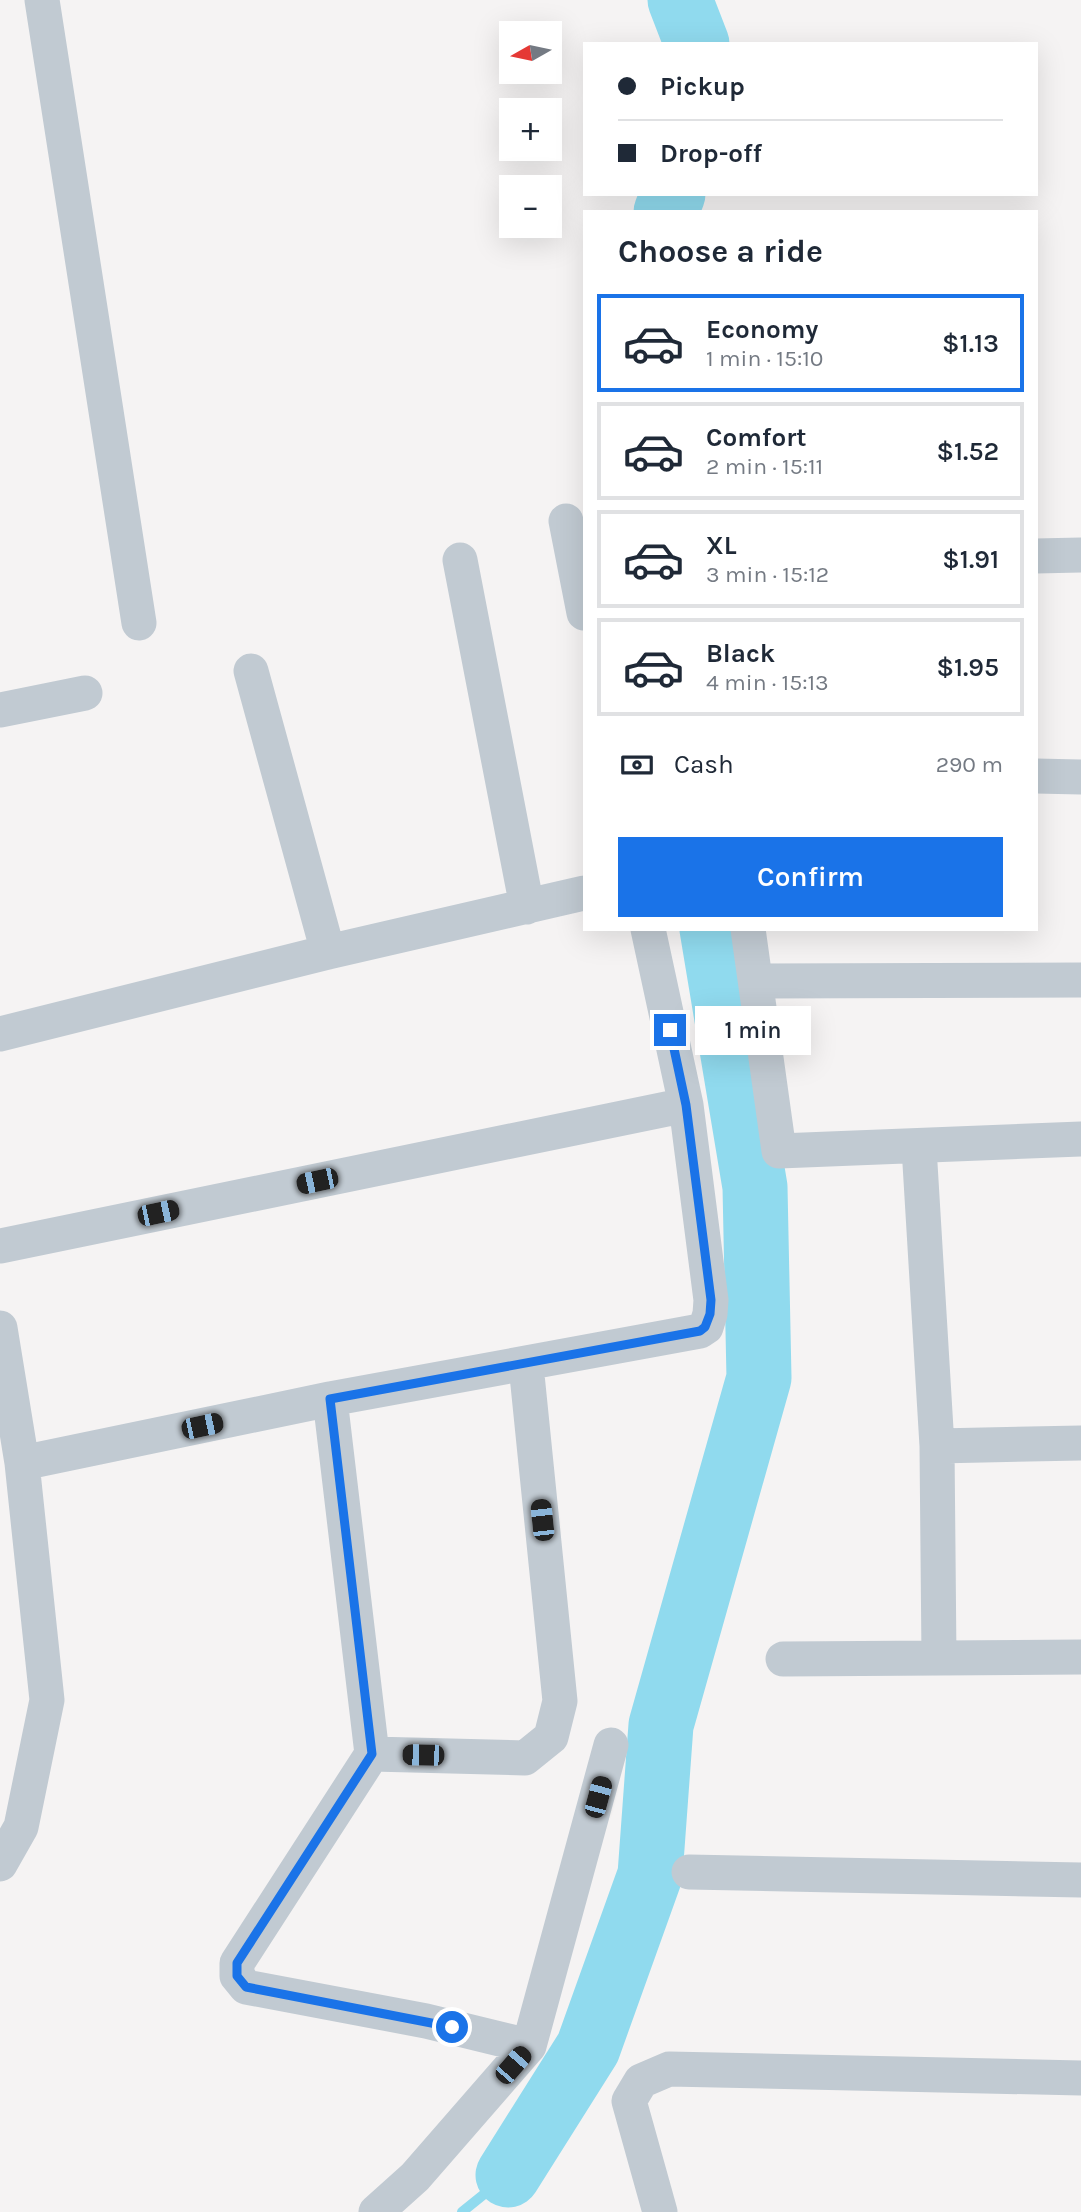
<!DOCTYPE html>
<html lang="en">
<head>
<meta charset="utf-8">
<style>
  :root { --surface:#fff; --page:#f6f6f7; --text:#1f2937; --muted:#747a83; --line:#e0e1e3; --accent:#1a73e8 }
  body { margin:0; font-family:Karla,sans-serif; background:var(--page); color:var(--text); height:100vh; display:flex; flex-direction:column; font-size:26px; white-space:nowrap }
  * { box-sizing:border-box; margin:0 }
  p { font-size:23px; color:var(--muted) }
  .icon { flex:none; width:38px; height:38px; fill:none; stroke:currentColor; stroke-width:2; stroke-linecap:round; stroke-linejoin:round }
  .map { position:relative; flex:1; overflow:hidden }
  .panel { position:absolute; left:583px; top:210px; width:455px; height:721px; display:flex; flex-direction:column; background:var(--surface); border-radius:0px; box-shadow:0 7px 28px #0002 }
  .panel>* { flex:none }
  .guide { position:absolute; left:583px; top:42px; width:455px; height:154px; border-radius:0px; box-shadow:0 7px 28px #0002; display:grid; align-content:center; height:154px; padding:0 35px; background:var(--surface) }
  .needle { width:46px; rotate:261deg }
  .fabs { position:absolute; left:499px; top:21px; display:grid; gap:14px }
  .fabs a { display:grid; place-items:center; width:63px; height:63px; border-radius:0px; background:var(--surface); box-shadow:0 7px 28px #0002; font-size:35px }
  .end { position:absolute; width:32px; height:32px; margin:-16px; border:9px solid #1a73e8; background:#fff; box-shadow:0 0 0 4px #fff }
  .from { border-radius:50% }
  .bubble { position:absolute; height:49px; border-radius:0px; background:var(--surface); box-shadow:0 7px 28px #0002; font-size:23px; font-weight:600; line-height:49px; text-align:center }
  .car { position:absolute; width:21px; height:42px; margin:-21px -10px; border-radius:9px; box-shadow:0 0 5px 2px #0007; background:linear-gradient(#222 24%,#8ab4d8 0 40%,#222 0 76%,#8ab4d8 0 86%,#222 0) }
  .guide b { display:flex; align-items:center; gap:24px; height:66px; font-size:26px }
  .guide b+b { border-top:2px solid var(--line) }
  .guide i { width:18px; height:18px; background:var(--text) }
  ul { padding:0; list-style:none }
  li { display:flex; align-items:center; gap:21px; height:98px; margin:0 14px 10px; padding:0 21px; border:4px solid var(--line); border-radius:0px }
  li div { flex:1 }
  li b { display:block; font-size:26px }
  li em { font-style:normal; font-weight:600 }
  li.active { border-color:var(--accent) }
  li>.icon { width:63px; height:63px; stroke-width:1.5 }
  h2 { padding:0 35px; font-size:32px; line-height:84px }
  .pay { display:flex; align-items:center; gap:18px; height:77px; padding:0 35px; font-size:26px }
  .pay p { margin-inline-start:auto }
  .cta { display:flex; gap:14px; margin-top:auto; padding:14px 35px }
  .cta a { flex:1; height:80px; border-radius:0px; background:var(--accent); color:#fff; font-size:28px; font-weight:600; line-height:80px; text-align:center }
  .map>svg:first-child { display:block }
</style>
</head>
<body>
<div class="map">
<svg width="1081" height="2212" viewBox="0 0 1081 2212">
  <rect width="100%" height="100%" fill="#f5f3f3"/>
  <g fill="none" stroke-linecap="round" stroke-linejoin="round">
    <path stroke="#90daee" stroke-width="10" d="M462 2212 508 2175"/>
    <path stroke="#90daee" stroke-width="65" d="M680 0 697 44
      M666 212 673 194
      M508 2175 588 2048 650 1875 661 1725 759 1378 755 1187 712 929"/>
    <path stroke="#c1cad2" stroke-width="35" d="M42 0 139 623
      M566 521 584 613
      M1036 556 1081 555
      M460 560 527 907
      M251 671 328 952
      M0 710 85 693
      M1036 776 1081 777
      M748 929 779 1151 1081 1139
      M756 981 1081 980
      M0 1034 328 952 584 893
      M919 1147 937 1446 939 1658
      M0 1246 686 1105
      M0 1328 22 1463 47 1700 21 1827 0 1864
      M330 1399 372 1754 237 1963V1976L246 1987 426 2021 529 2046
      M937 1446 1081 1443
      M22 1463 330 1399 700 1331 706 1327 710 1314 711 1300 686 1105 648 929
      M783 1659 1081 1657
      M372 1754 525 1758 551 1737 560 1701 526 1365
      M689 1872 1081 1880
      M376 2212 415 2177 529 2046 611 1745
      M660 2212 629 2101 641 2081 669 2069 1081 2078"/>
  </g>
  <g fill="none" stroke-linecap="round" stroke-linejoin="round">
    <path stroke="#1a73e8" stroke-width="9" d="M452 2027 246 1987 237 1976V1963L372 1754 330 1399 700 1331 705 1327 710 1314 711 1300 686 1105 670 1030"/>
  </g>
</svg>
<div class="fabs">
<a><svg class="needle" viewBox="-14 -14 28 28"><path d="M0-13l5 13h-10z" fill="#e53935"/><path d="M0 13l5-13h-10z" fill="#747a83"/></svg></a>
<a>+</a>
<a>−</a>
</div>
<i class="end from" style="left:452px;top:2027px"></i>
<i class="end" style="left:670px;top:1030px"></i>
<div class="bubble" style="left:695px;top:1006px;width:116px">1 min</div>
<i class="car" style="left:317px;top:1181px;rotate:258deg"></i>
<i class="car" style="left:158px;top:1213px;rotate:78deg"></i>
<i class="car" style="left:202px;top:1426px;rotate:78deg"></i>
<i class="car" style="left:542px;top:1520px;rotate:354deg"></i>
<i class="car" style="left:423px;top:1755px;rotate:271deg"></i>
<i class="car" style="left:598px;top:1797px;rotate:15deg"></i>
<i class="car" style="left:513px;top:2065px;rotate:41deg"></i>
<div class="guide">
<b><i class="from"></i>Pickup</b>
<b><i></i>Drop-off</b>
</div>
<section class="panel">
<h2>Choose a ride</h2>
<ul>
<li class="active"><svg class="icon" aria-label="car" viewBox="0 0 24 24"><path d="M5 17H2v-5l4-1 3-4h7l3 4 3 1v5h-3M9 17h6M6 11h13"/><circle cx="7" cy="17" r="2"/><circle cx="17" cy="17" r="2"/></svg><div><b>Economy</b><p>1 min · 15:10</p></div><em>$1.13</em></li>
<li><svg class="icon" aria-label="car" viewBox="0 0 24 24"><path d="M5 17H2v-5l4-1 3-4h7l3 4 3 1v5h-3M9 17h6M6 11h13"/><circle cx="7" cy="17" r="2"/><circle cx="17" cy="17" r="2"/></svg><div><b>Comfort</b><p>2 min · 15:11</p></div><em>$1.52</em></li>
<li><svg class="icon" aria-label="car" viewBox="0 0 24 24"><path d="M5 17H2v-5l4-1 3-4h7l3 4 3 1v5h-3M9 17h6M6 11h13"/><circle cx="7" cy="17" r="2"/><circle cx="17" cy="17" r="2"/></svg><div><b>XL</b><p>3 min · 15:12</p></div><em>$1.91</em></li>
<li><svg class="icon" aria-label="car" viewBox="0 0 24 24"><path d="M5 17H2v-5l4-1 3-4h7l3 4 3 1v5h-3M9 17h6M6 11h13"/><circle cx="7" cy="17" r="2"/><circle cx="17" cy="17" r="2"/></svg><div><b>Black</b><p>4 min · 15:13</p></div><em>$1.95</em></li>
</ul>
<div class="pay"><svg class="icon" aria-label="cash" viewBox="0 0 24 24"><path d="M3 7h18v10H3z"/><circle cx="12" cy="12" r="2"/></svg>Cash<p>290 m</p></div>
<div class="cta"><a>Confirm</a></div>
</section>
</div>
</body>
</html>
